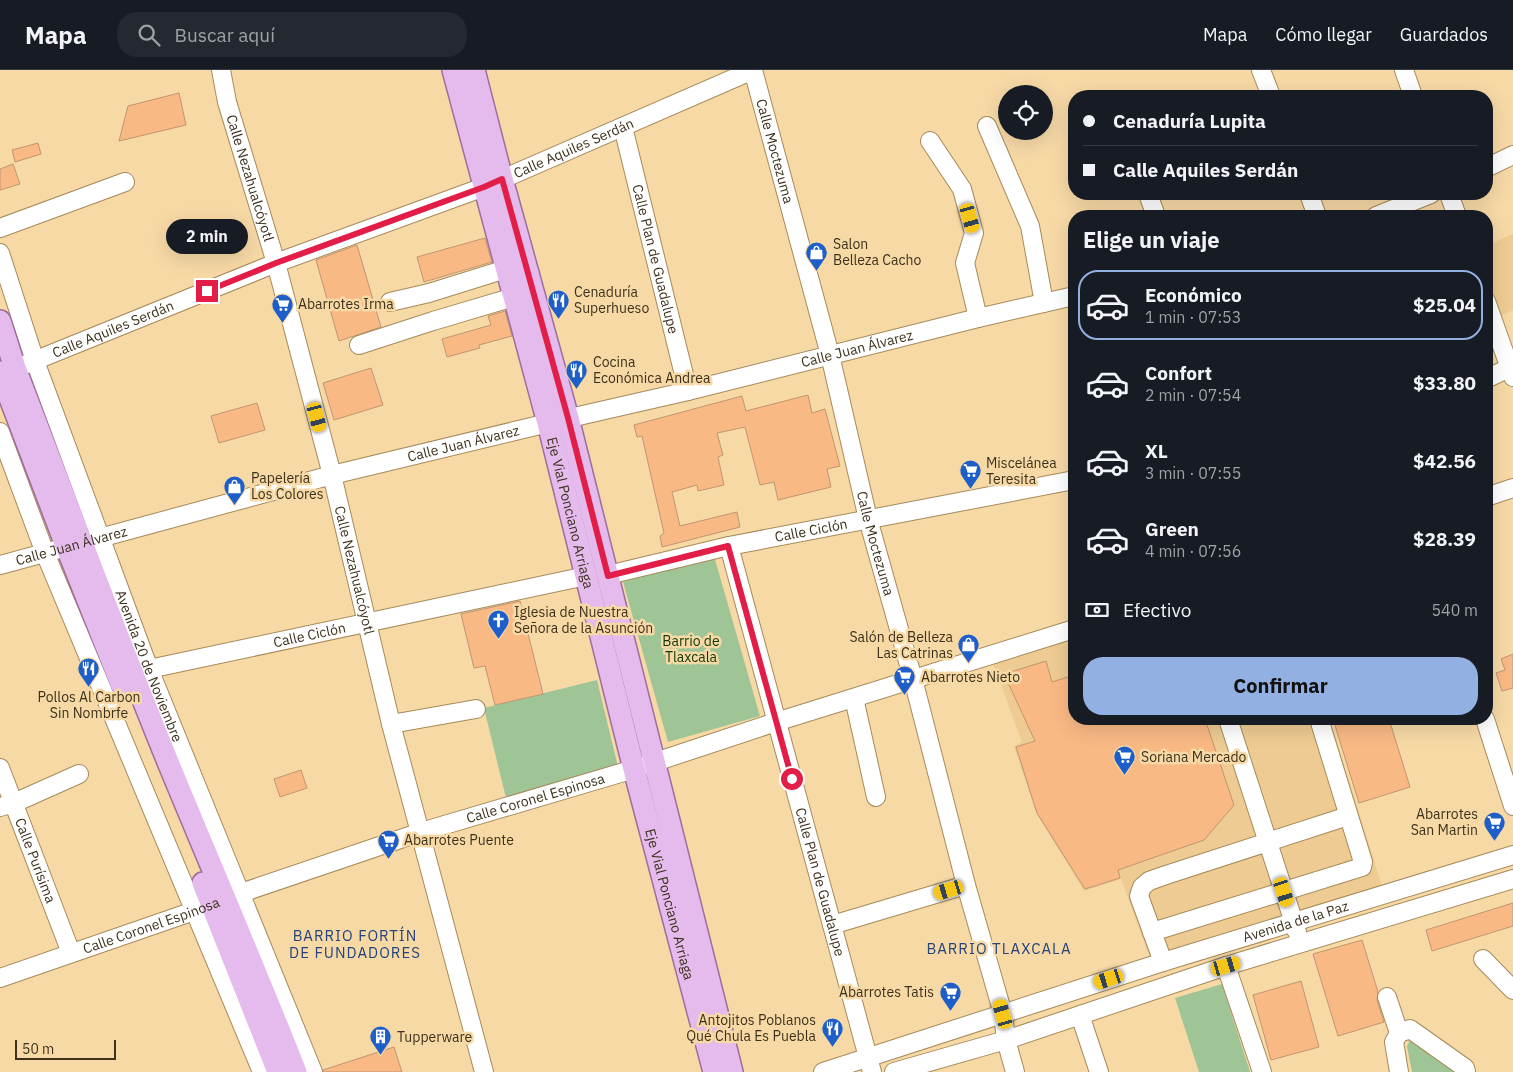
<!DOCTYPE html>
<html lang="es">
<head>
<meta charset="utf-8">
<style>
  :root { --surface:#171b24; --page:#242831; --text:#f1f3f6; --muted:#9ea1a6; --line:#363941; --accent:#92b0e2 }
  body { margin:0; font-family:"IBM Plex Sans",sans-serif; background:var(--page); color:var(--text); height:100vh; display:flex; flex-direction:column; font-size:19px; white-space:nowrap }
  * { box-sizing:border-box; margin:0 }
  p { font-size:16px; color:var(--muted) }
  .icon { flex:none; width:28px; height:28px; fill:none; stroke:currentColor; stroke-width:2; stroke-linecap:round; stroke-linejoin:round }
  .map { position:relative; flex:1; overflow:hidden }
  .drawer { position:absolute; left:1068px; top:140px; width:425px; height:515px; display:flex; flex-direction:column; background:var(--surface); border-radius:20px; box-shadow:0 5px 20px #0002 }
  .drawer>* { flex:none }
  .top-card { position:absolute; left:1068px; top:20px; width:425px; height:110px; border-radius:20px; box-shadow:0 5px 20px #0002; display:grid; align-content:center; height:110px; padding:0 15px; background:var(--surface) }
  .controls { position:absolute; left:998px; top:15px; display:grid; gap:10px }
  .controls a { display:grid; place-items:center; width:55px; height:55px; border-radius:50%; background:var(--surface); box-shadow:0 5px 20px #0002; font-size:25px }
  .scale { position:absolute; left:15px; bottom:12px; width:101px; box-sizing:border-box; padding-left:5px; border:2px solid #3d311d; border-top:0; font-size:14px; line-height:18px; white-space:nowrap; color:#3d311d; -webkit-text-stroke:4px #f7d9a6; paint-order:stroke }
  .end { position:absolute; width:22px; height:22px; margin:-11px; border:6px solid #e11d48; background:#fff; box-shadow:0 0 0 2px #fff }
  .from { border-radius:50% }
  .bubble { position:absolute; height:35px; border-radius:18px; background:var(--surface); box-shadow:0 5px 20px #0002; font-size:16px; font-weight:800; line-height:35px; text-align:center }
  .car { position:absolute; width:15px; height:30px; margin:-15px -8px; border-radius:6px; box-shadow:0 0 4px 1px #0007; background:linear-gradient(#f5c518 24%,#345 0 40%,#f5c518 0 76%,#345 0 86%,#f5c518 0) }
  .top-card b { display:flex; align-items:center; gap:18px; height:48px; font-size:19px }
  .top-card b+b { border-top:1px solid var(--line) }
  .top-card i { width:12px; height:12px; background:var(--text) }
  ul { padding:0; list-style:none }
  li { display:flex; align-items:center; gap:15px; height:70px; margin:0 10px 8px; padding:0 5px; border:2px solid transparent; border-radius:20px }
  li div { flex:1 }
  li b { display:block; font-size:19px }
  li em { font-style:normal; font-weight:800 }
  li.current { border-color:var(--accent) }
  li>.icon { width:45px; height:45px; stroke-width:1.5 }
  h2 { padding:0 15px; font-size:22px; line-height:60px }
  .pay { display:flex; align-items:center; gap:12px; height:55px; padding:0 15px; font-size:19px }
  .pay p { margin-inline-start:auto }
  .primary-button { display:flex; gap:10px; margin-top:auto; padding:10px 15px }
  .primary-button a { flex:1; height:58px; border-radius:20px; background:var(--accent); color:#111; font-size:20px; font-weight:800; line-height:58px; text-align:center }
  header { display:flex; align-items:center; gap:30px; box-sizing:border-box; height:70px; padding:0 25px; background:var(--surface); border-bottom:1px solid var(--line) }
  header strong { font-size:24px }
  nav { display:flex; gap:28px; margin-inline-start:auto; font-size:18px }
  .search { width:350px; height:45px; background:var(--page); display:flex; align-items:center; gap:12px; box-sizing:border-box; padding:0 18px; border-radius:20px; color:var(--muted); font-size:19px }
  .map>svg:first-child { display:block }
</style>
</head>
<body>
<header>
<strong>Mapa</strong>
<div class="search"><svg class="icon" aria-label="search" viewBox="0 0 24 24"><circle cx="10" cy="10" r="6"/><path d="M15 15l6 6"/></svg>Buscar aquí</div>
<nav><a>Mapa</a><a>Cómo llegar</a><a>Guardados</a></nav>
</header>
<div class="map">
<svg width="1513" height="1002" viewBox="0 0 1513 1002">
  <rect width="100%" height="100%" fill="#f7d9a6"/>
  <path fill="#edcb92" d="M1513 164V240L1495 249 1486 223V176Z
    M1074 567V649H1330L1382 816 1150 888 1121 809 1084 821 1036 743 1014 676 1022 672 993 593Z"/>
  <path fill="#9fc597" d="M714 486 760 646 668 672 623 512Z
    M597 610 619 701 506 728 484 638Z
    M1222 914 1250 1002H1199L1175 928Z
    M1413 969 1460 1002H1412L1407 976 1410 970Z"/>
  <path fill="#f9b985" stroke="#c19570" d="M179 23 186 55 119 71 128 36Z
    M38 73 41 84 15 92 12 80Z
    M13 94 20 114 0 120V99Z
    M485 168 492 192 424 212 417 187Z
    M357 175 381 257 339 271 316 190Z
    M505 241 512 266 479 275 480 278 447 287 442 269 491 255 488 246Z
    M371 298 383 335 334 350 323 313Z
    M808 325 812 343 825 339 840 396 827 399 831 417 778 430 774 412 760 415 745 357 717 363 723 385 718 387 724 415 698 421 697 415 672 422 680 456 737 442 740 457 662 477 660 466 664 463 642 366 637 367 634 355 742 326 746 341Z
    M257 333 265 360 219 373 211 346Z
    M520 531 543 624 495 635 485 596 474 598 461 544Z
    M1513 584V618L1502 621 1496 603 1505 600 1501 589Z
    M1046 591 1052 612 1074 605V649H1205L1234 735 1204 770 1118 800 1120 808 1085 819 1037 743 1016 677 1035 671 1004 604Z
    M1333 649H1389L1410 717 1359 733Z
    M301 700 307 718 280 727 274 709Z
    M1513 833V856L1432 881 1426 860Z
    M1362 870 1378 922 1377 930 1384 952 1338 966 1313 884Z
    M1301 911 1319 977 1271 990 1253 925Z
    M394 977 402 1002H323V1000Z"/>
  <g fill="none" stroke-linecap="round" stroke-linejoin="round">
    <defs>
      <g id="minor">
        <path id="s1" d="M221 0 227 32 276 193 332 405 391 654 484 1002"/>
        <path id="s2" d="M753 0 830 285 868 449 913 609 966 815 1003 944 1006 970 1015 1002"/>
        <path d="M1261 0 1271 26"/>
        <path d="M1404 0 1413 26"/>
        <path d="M987 56 1030 156 1044 233"/>
        <path id="s3" d="M623 57 688 321"/>
        <path d="M930 71 962 119 974 163 965 193 978 248"/>
        <path d="M1486 98 1513 85"/>
        <path d="M1148 124 1156 146"/>
        <path d="M1309 124 1317 146"/>
        <path d="M1449 124 1457 146"/>
        <path d="M1376 146 1431 124"/>
        <path d="M0 158 125 112"/>
        <path id="s4" d="M0 183 35 291 149 599 313 1002"/>
        <path d="M1486 231 1513 307"/>
        <path d="M390 232 429 223 506 199"/>
        <path d="M359 275 433 251 514 227"/>
        <path id="s5" d="M24 295 276 193 484 117 753 0"/>
        <path d="M1486 309 1513 296"/>
        <path d="M0 362 45 483 262 1002"/>
        <path d="M1486 427 1513 418"/>
        <path id="s6" d="M729 476 872 1002"/>
        <path id="s7" d="M0 495 332 405 548 353 688 321 978 248 1074 226"/>
        <path id="s8" d="M608 505 729 476 1074 410"/>
        <path id="s9" d="M149 599 586 506"/>
        <path d="M854 628 876 727"/>
        <path d="M1228 649 1297 862"/>
        <path d="M1485 649 1513 736"/>
        <path d="M391 654 476 639"/>
        <path id="s10" d="M0 698 71 883"/>
        <path d="M0 737 14 733 79 704"/>
        <path d="M832 855 966 815"/>
        <path d="M1152 862 1362 797 1363 792 1319 649"/>
        <path d="M1483 889 1513 920"/>
        <path d="M1163 892 1139 826 1142 817 1149 811 1166 805 1348 746"/>
        <path d="M1226 896 1262 1002"/>
        <path id="s11" d="M0 908 194 841 241 823 421 762 634 699 776 652 1074 559"/>
        <path d="M1387 927 1399 963"/>
        <path d="M1080 945 1099 1002"/>
        <path id="s12" d="M823 1002 1163 892 1513 785"/>
        <path d="M894 1002 1006 970 1226 896 1513 809"/>
        <path d="M1399 1002 1394 972 1399 963 1410 959 1465 998 1466 1002"/>
      </g>
      <g id="major">
        <path id="s13" d="M453 0 548 353 634 699 714 1002"/>
        <path d="M474 0 502 109 568 348 732 1002"/>
        <path d="M0 251 15 298C66 430 115 562 168 692 211 796 255 898 296 1002"/>
        <path d="M0 302 67 478 122 616"/>
        <path d="M203 813 278 1002"/>
      </g>
    </defs>
    <use href="#minor" stroke="#a68a5a" stroke-width="20"/>
    <use href="#major" stroke="#9e6d9c" stroke-width="24"/>
    <use href="#minor" stroke="#fff" stroke-width="18"/>
    <use href="#major" stroke="#e4bbec" stroke-width="21"/>
  </g>
  <g fill="none" stroke-linecap="round" stroke-linejoin="round">
    <path stroke="#e11d48" stroke-width="6" d="M207 221 276 193 484 117 502 109 568 348 608 506 728 476 792 709"/>
  </g>
  <defs>
    <symbol id="shop-pin" viewBox="-11 -11 22 30"><path d="M0 17L-7.5 6A9.5 9.5 0 1 1 7.5 6Z" fill="#1e5ec9" stroke="#f7d9a6"/><path d="M-5-2.5h2.3a2.7 3.5 0 0 1 5.4 0H5L5.5 6h-11ZM-1.5-2.5h3a1.5 2.3 0 0 0-3 0Z" fill="#fff"/></symbol>
    <symbol id="restaurant-pin" viewBox="-11 -11 22 30"><path d="M0 17L-7.5 6A9.5 9.5 0 1 1 7.5 6Z" fill="#1e5ec9" stroke="#f7d9a6"/><path d="M-5-6h1v4h1v-4h1v4h1v-4h1v5L-1.5 .5V6h-2V.5L-5-1ZM5-6V6H3V1.5H1.5Q1.5-4 5-6Z" fill="#fff"/></symbol>
    <symbol id="supermarket-pin" viewBox="-11 -11 22 30"><path d="M0 17L-7.5 6A9.5 9.5 0 1 1 7.5 6Z" fill="#1e5ec9" stroke="#f7d9a6"/><path d="M-6-5.5h2.5l.6 2H6L4.5 2H-2.5L-4.4-4H-6ZM-1.5 3.2a1.3 1.3 0 1 0 .1 0ZM3 3.2a1.3 1.3 0 1 0 .1 0Z" fill="#fff"/></symbol>
    <symbol id="church-pin" viewBox="-11 -11 22 30"><path d="M0 17L-7.5 6A9.5 9.5 0 1 1 7.5 6Z" fill="#1e5ec9" stroke="#f7d9a6"/><path d="M-1.2-6h2.4v3.5h3.3v2.4h-3.3V6h-2.4V-.1h-3.3v-2.4h3.3Z" fill="#fff"/></symbol>
    <symbol id="building-pin" viewBox="-11 -11 22 30"><path d="M0 17L-7.5 6A9.5 9.5 0 1 1 7.5 6Z" fill="#1e5ec9" stroke="#f7d9a6"/><path d="M-4-6H4V6H1V3H-1V6H-4ZM-2.5-4.3h1.7v1.8h-1.7ZM.8-4.3h1.7v1.8H.8ZM-2.5-1h1.7V.8h-1.7ZM.8-1h1.7V.8H.8Z" fill="#fff"/></symbol>
  </defs>
  <g fill-rule="evenodd">
    <use href="#shop-pin" x="804" y="170" width="25" height="34"/>
    <use href="#restaurant-pin" x="546" y="218" width="25" height="34"/>
    <use href="#supermarket-pin" x="270" y="222" width="25" height="34"/>
    <use href="#restaurant-pin" x="564" y="288" width="25" height="34"/>
    <use href="#supermarket-pin" x="958" y="388" width="25" height="34"/>
    <use href="#shop-pin" x="222" y="404" width="25" height="34"/>
    <use href="#church-pin" x="486" y="538" width="25" height="34"/>
    <use href="#shop-pin" x="956" y="562" width="25" height="34"/>
    <use href="#restaurant-pin" x="76" y="586" width="25" height="34"/>
    <use href="#supermarket-pin" x="892" y="594" width="25" height="34"/>
    <use href="#supermarket-pin" x="1112" y="674" width="25" height="34"/>
    <use href="#supermarket-pin" x="1482" y="740" width="25" height="34"/>
    <use href="#supermarket-pin" x="376" y="758" width="25" height="34"/>
    <use href="#supermarket-pin" x="938" y="910" width="25" height="34"/>
    <use href="#restaurant-pin" x="820" y="946" width="25" height="34"/>
    <use href="#building-pin" x="368" y="954" width="25" height="34"/>
  </g>
  <g text-anchor="middle" stroke-width="5" stroke-linejoin="round" paint-order="stroke">
    <g font-size="14" fill="#3d311d" stroke="#f7d9a6">
      <text dy="5" stroke="none"><textPath href="#s5" startOffset="591">Calle Aquiles Serdán</textPath></text>
      <text dy="5" stroke="none"><textPath href="#s2" startOffset="84">Calle Moctezuma</textPath></text>
      <text dy="5" stroke="none"><textPath href="#s1" startOffset="112">Calle Nezahualcóyotl</textPath></text>
      <text dy="5" stroke="none"><textPath href="#s3" startOffset="136">Calle Plan de Guadalupe</textPath></text>
      <text dy="5" stroke="none"><textPath href="#s5" startOffset="96">Calle Aquiles Serdán</textPath></text>
      <text dy="5" stroke="none"><textPath href="#s7" startOffset="884">Calle Juan Álvarez</textPath></text>
      <text dy="5" stroke="none"><textPath href="#s7" startOffset="479">Calle Juan Álvarez</textPath></text>
      <text dy="5" stroke="none"><textPath href="#s13" startOffset="458">Eje Vial Ponciano Arriaga</textPath></text>
      <text dy="5" stroke="none"><textPath href="#s8" startOffset="208">Calle Ciclón</textPath></text>
      <text dy="5" stroke="none"><textPath href="#s2" startOffset="489">Calle Moctezuma</textPath></text>
      <text dy="5" stroke="none"><textPath href="#s7" startOffset="74">Calle Juan Álvarez</textPath></text>
      <text dy="5" stroke="none"><textPath href="#s1" startOffset="518">Calle Nezahualcóyotl</textPath></text>
      <text dy="5" stroke="none"><textPath href="#s9" startOffset="164">Calle Ciclón</textPath></text>
      <text dy="5" stroke="none"><textPath href="#s4" startOffset="439">Avenida 20 de Noviembre</textPath></text>
      <text dy="5" stroke="none"><textPath href="#s11" startOffset="565">Calle Coronel Espinosa</textPath></text>
      <text dy="5" stroke="none"><textPath href="#s10" startOffset="99">Calle Purísima</textPath></text>
      <text dy="5" stroke="none"><textPath href="#s6" startOffset="348">Calle Plan de Guadalupe</textPath></text>
      <text dy="5" stroke="none"><textPath href="#s13" startOffset="862">Eje Vial Ponciano Arriaga</textPath></text>
      <text dy="5" stroke="none"><textPath href="#s12" startOffset="496">Avenida de la Paz</textPath></text>
      <text dy="5" stroke="none"><textPath href="#s11" startOffset="160">Calle Coronel Espinosa</textPath></text>
    </g>
    <g font-size="14" fill="#3d311d" stroke="#f7d9a6" text-anchor="start">
      <text x="833" y="179">Salon<tspan x="833" dy="16">Belleza Cacho</tspan></text>
      <text x="574" y="227">Cenaduría<tspan x="574" dy="16">Superhueso</tspan></text>
      <text x="298" y="239">Abarrotes Irma</text>
      <text x="593" y="297">Cocina<tspan x="593" dy="16">Económica Andrea</tspan></text>
      <text x="986" y="398">Miscelánea<tspan x="986" dy="16">Teresita</tspan></text>
      <text x="251" y="413">Papelería<tspan x="251" dy="16">Los Colores</tspan></text>
      <text x="514" y="547">Iglesia de Nuestra<tspan x="514" dy="16">Señora de la Asunción</tspan></text>
      <text x="953" y="572" text-anchor="end">Salón de Belleza<tspan x="953" dy="16">Las Catrinas</tspan></text>
      <text x="921" y="612">Abarrotes Nieto</text>
      <text x="89" y="632" text-anchor="middle">Pollos Al Carbon<tspan x="89" dy="16">Sin Nombrfe</tspan></text>
      <text x="1141" y="692">Soriana Mercado</text>
      <text x="1478" y="749" text-anchor="end">Abarrotes<tspan x="1478" dy="16">San Martin</tspan></text>
      <text x="404" y="775">Abarrotes Puente</text>
      <text x="934" y="927" text-anchor="end">Abarrotes Tatis</text>
      <text x="816" y="955" text-anchor="end">Antojitos Poblanos<tspan x="816" dy="16">Qué Chula Es Puebla</tspan></text>
      <text x="397" y="972">Tupperware</text>
    </g>
    <g font-size="14" fill="#0e3904" stroke="#f7d9a6">
      <text x="691" y="576">Barrio de<tspan x="691" dy="16">Tlaxcala</tspan></text>
    </g>
    <g font-size="15" letter-spacing="1" fill="#25447b" stroke="#f7d9a6">
      <text x="355" y="871">BARRIO FORTÍN<tspan x="355" dy="17">DE FUNDADORES</tspan></text>
      <text x="999" y="884">BARRIO TLAXCALA</text>
    </g>
  </g>
</svg>
<div class="controls">
<a><svg class="icon" aria-label="locate" viewBox="0 0 24 24"><circle cx="12" cy="12" r="6"/><path d="M12 2v4M12 18v4M2 12h4M18 12h4"/></svg></a>
</div>
<div class="scale">50 m</div>
<i class="end from" style="left:792px;top:709px"></i>
<i class="end" style="left:207px;top:221px"></i>
<div class="bubble" style="left:166px;top:149px;width:82px">2 min</div>
<i class="car" style="left:970px;top:148px;rotate:164deg"></i>
<i class="car" style="left:317px;top:347px;rotate:165deg"></i>
<i class="car" style="left:949px;top:820px;rotate:253deg"></i>
<i class="car" style="left:1284px;top:822px;rotate:162deg"></i>
<i class="car" style="left:1226px;top:896px;rotate:74deg"></i>
<i class="car" style="left:1109px;top:909px;rotate:252deg"></i>
<i class="car" style="left:1003px;top:944px;rotate:344deg"></i>
<div class="top-card">
<b><i class="from"></i>Cenaduría Lupita</b>
<b><i></i>Calle Aquiles Serdán</b>
</div>
<section class="drawer">
<h2>Elige un viaje</h2>
<ul>
<li class="current"><svg class="icon" aria-label="car" viewBox="0 0 24 24"><path d="M5 17H2v-5l4-1 3-4h7l3 4 3 1v5h-3M9 17h6M6 11h13"/><circle cx="7" cy="17" r="2"/><circle cx="17" cy="17" r="2"/></svg><div><b>Económico</b><p>1 min · 07:53</p></div><em>$25.04</em></li>
<li><svg class="icon" aria-label="car" viewBox="0 0 24 24"><path d="M5 17H2v-5l4-1 3-4h7l3 4 3 1v5h-3M9 17h6M6 11h13"/><circle cx="7" cy="17" r="2"/><circle cx="17" cy="17" r="2"/></svg><div><b>Confort</b><p>2 min · 07:54</p></div><em>$33.80</em></li>
<li><svg class="icon" aria-label="car" viewBox="0 0 24 24"><path d="M5 17H2v-5l4-1 3-4h7l3 4 3 1v5h-3M9 17h6M6 11h13"/><circle cx="7" cy="17" r="2"/><circle cx="17" cy="17" r="2"/></svg><div><b>XL</b><p>3 min · 07:55</p></div><em>$42.56</em></li>
<li><svg class="icon" aria-label="car" viewBox="0 0 24 24"><path d="M5 17H2v-5l4-1 3-4h7l3 4 3 1v5h-3M9 17h6M6 11h13"/><circle cx="7" cy="17" r="2"/><circle cx="17" cy="17" r="2"/></svg><div><b>Green</b><p>4 min · 07:56</p></div><em>$28.39</em></li>
</ul>
<div class="pay"><svg class="icon" aria-label="cash" viewBox="0 0 24 24"><path d="M3 7h18v10H3z"/><circle cx="12" cy="12" r="2"/></svg>Efectivo<p>540 m</p></div>
<div class="primary-button"><a>Confirmar</a></div>
</section>
</div>
</body>
</html>
